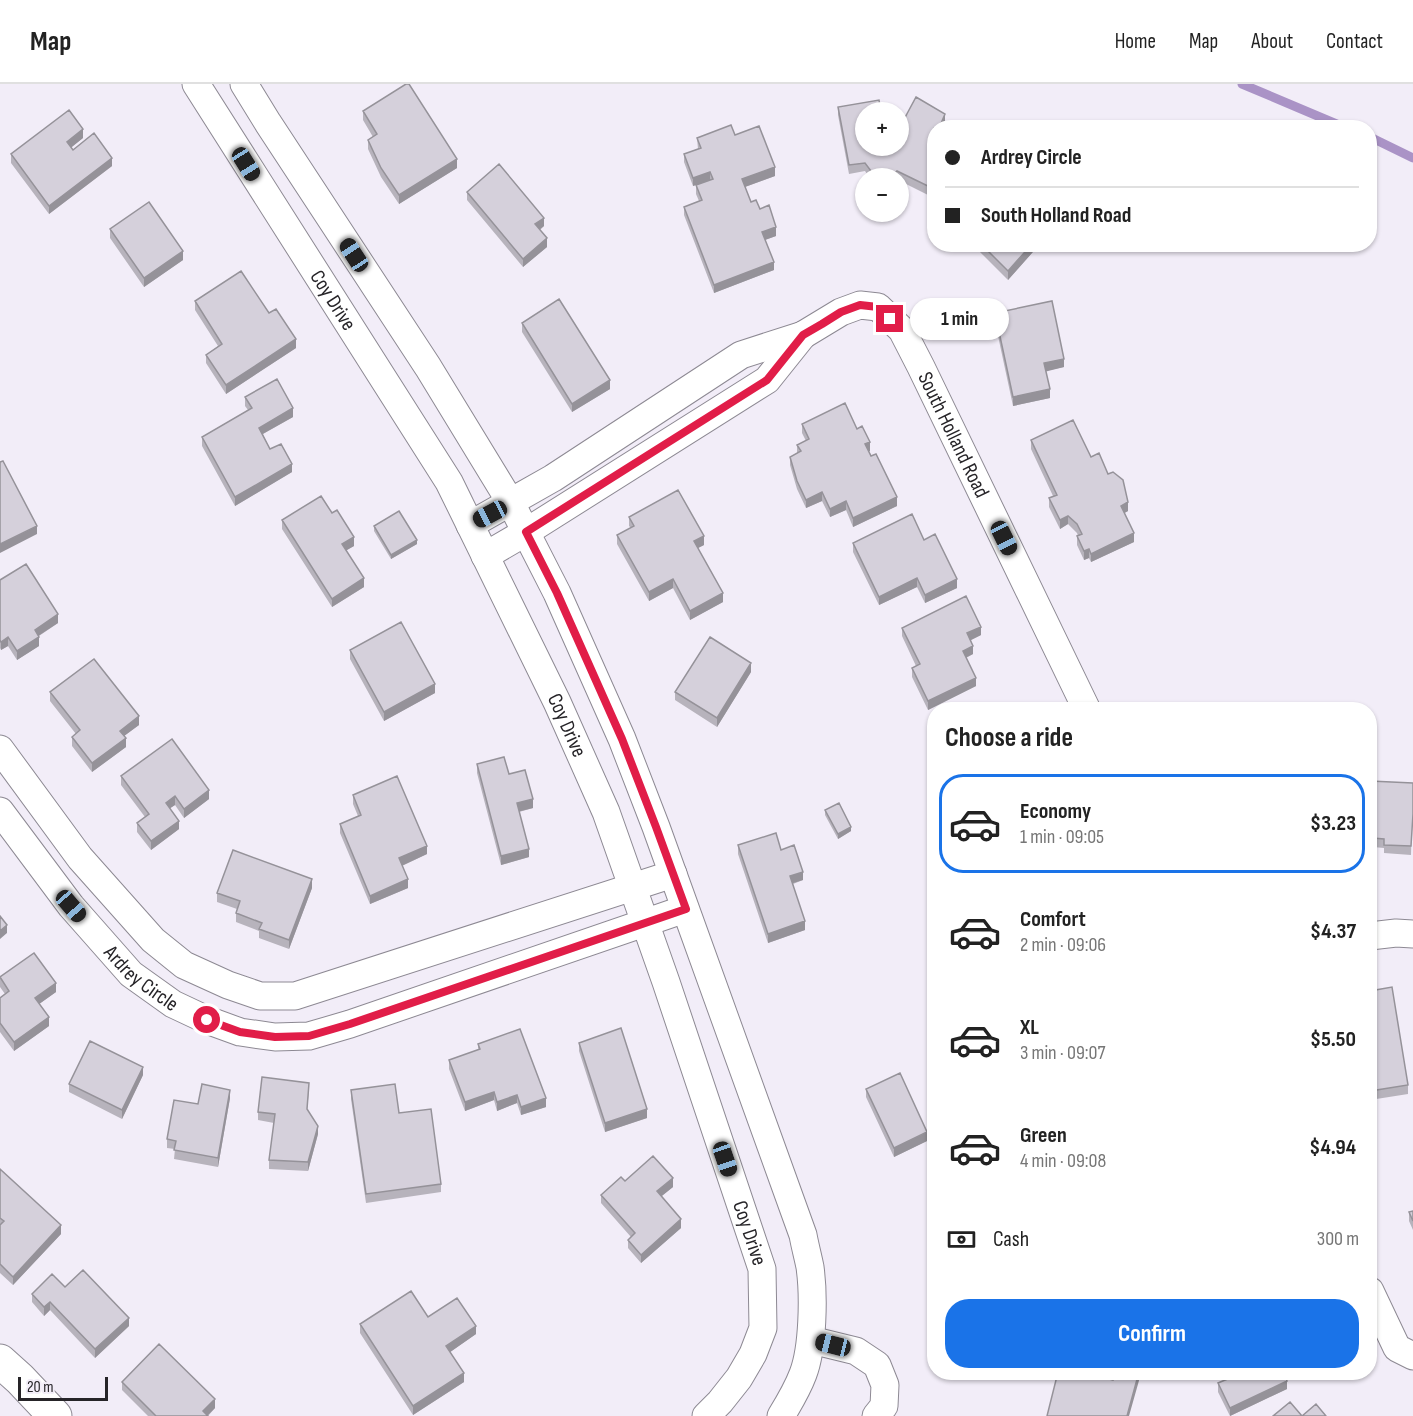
<!DOCTYPE html>
<html lang="en">
<head>
<meta charset="utf-8">
<style>
  :root { --surface:#fff; --page:#f6f6f6; --text:#222; --muted:#767676; --line:#e0e0e0; --accent:#1a73e8 }
  body { margin:0; font-family:"Sofia Sans Condensed",sans-serif; background:var(--page); color:var(--text); height:100vh; display:flex; flex-direction:column; font-size:22px; white-space:nowrap }
  * { box-sizing:border-box; margin:0 }
  p { font-size:20px; color:var(--muted) }
  .icon { flex:none; width:33px; height:33px; fill:none; stroke:currentColor; stroke-width:2; stroke-linecap:round; stroke-linejoin:round }
  .map { position:relative; flex:1; overflow:hidden }
  .side { position:absolute; left:927px; top:618px; width:450px; height:678px; display:flex; flex-direction:column; background:var(--surface); border-radius:24px; box-shadow:0 2px 4px #0004 }
  .side>* { flex:none }
  .banner { position:absolute; left:927px; top:36px; width:450px; height:132px; border-radius:24px; box-shadow:0 2px 4px #0004; display:grid; align-content:center; height:132px; padding:0 18px; background:var(--surface) }
  .tools { position:absolute; left:855px; top:18px; display:grid; gap:12px }
  .tools a { display:grid; place-items:center; width:54px; height:54px; border-radius:50%; background:var(--surface); box-shadow:0 2px 4px #0004; font-size:30px }
  .scale { position:absolute; left:18px; bottom:15px; width:90px; box-sizing:border-box; padding-left:6px; border:3px solid #262428; border-top:0; font-size:16px; line-height:21px; white-space:nowrap; color:#262428; -webkit-text-stroke:4px #f2edf8; paint-order:stroke }
  .end { position:absolute; width:27px; height:27px; margin:-14px; border:8px solid #e11d48; background:#fff; box-shadow:0 0 0 3px #fff }
  .from { border-radius:50% }
  .bubble { position:absolute; height:42px; border-radius:21px; background:var(--surface); box-shadow:0 2px 4px #0004; font-size:20px; font-weight:700; line-height:42px; text-align:center }
  .car { position:absolute; width:18px; height:36px; margin:-18px -9px; border-radius:8px; box-shadow:0 0 4px 2px #0007; background:linear-gradient(#222 24%,#8ab4d8 0 40%,#222 0 76%,#8ab4d8 0 86%,#222 0) }
  .banner b { display:flex; align-items:center; gap:21px; height:57px; font-size:22px }
  .banner b+b { border-top:2px solid var(--line) }
  .banner i { width:15px; height:15px; background:var(--text) }
  ul { padding:0; list-style:none }
  li { display:flex; align-items:center; gap:18px; height:99px; margin:0 12px 9px; padding:0 6px; border:3px solid transparent; border-radius:24px }
  li div { flex:1 }
  li b { display:block; font-size:22px }
  li em { font-style:normal; font-weight:700 }
  li.selected { border-color:var(--accent) }
  li>.icon { width:54px; height:54px; stroke-width:1.5 }
  h2 { padding:0 18px; font-size:27px; line-height:72px }
  .pay { display:flex; align-items:center; gap:15px; height:66px; padding:0 18px; font-size:22px }
  .pay p { margin-inline-start:auto }
  .action { display:flex; gap:12px; margin-top:auto; padding:12px 18px }
  .action a { flex:1; height:69px; border-radius:24px; background:var(--accent); color:#fff; font-size:24px; font-weight:700; line-height:69px; text-align:center }
  header { display:flex; align-items:center; gap:36px; box-sizing:border-box; height:84px; padding:0 30px; background:var(--surface); border-bottom:2px solid var(--line) }
  header strong { font-size:28px }
  nav { display:flex; gap:33px; margin-inline-start:auto; font-size:21px }
  .map>svg:first-child { display:block }
</style>
</head>
<body>
<header>
<strong>Map</strong>
<nav><a>Home</a><a>Map</a><a>About</a><a>Contact</a></nav>
</header>
<div class="map">
<svg width="1413" height="1332" viewBox="0 0 1413 1332">
  <rect width="100%" height="100%" fill="#f2edf8"/>
  <g fill="none" stroke-linecap="round" stroke-linejoin="round">
    <path stroke="#aa93c6" stroke-width="9" d="M1242 0 1346 44
      M1370 53 1413 74"/>
    <defs>
      <g id="minor">
        <path id="s1" d="M196 0 449 398 557 618 606 728 666 898 762 1185 763 1244 753 1270 739 1294 720 1318 706 1332"/>
        <path d="M244 0 268 39 428 283 511 419 557 509 622 655 656 743 803 1151C805 1162 808 1173 810 1183 814 1212 813 1264 803 1290 797 1306 789 1319 781 1332"/>
        <path id="s2" d="M470 441 553 394 741 271 803 251 841 228 860 221 878 223 902 246 921 283 1087 626"/>
        <path d="M485 472 526 448 767 296 803 251"/>
        <path d="M0 665 80 774 153 856 184 881 228 901 260 912H295L673 790"/>
        <path id="s3" d="M0 727 71 822 131 890 173 920 207 936 240 948 275 953 309 952 350 940 685 825"/>
        <path d="M1370 852 1396 849 1413 850"/>
        <path d="M1370 1207 1397 1264 1413 1272"/>
        <path d="M811 1256 856 1267 877 1281 885 1301 884 1322 876 1332"/>
      </g>
      <path id="tertiary" d="M0 1277 20 1295 55 1332"/>
    </defs>
    <use href="#minor" stroke="#8d8993" stroke-width="29"/>
    <use href="#tertiary" stroke="#8d8993" stroke-width="35"/>
    <use href="#minor" stroke="#fff" stroke-width="27"/>
    <use href="#tertiary" stroke="#fff" stroke-width="33"/>
  </g>
  <path fill="#b7b3bc" d="M838 23 881 28 902 39H945L934 44V114L898 96V94H870L865 87 849 90 838 31Z
    M363 27 457 84 399 120 381 93 368 65V56L373 53 363 36Z
    M735 51 775 92 745 103 751 118 760 125 776 152 765 156 774 186 714 209 684 131V123L699 117 696 110V101L693 102 684 78V70L698 65 697 54Z
    M83 54 71 63 73 66 112 82 49 130 11 79V70Z
    M467 108 544 142 540 146 547 163 523 183 467 116Z
    M110 145 183 176 144 203 110 154Z
    M972 160H1040L1008 196Z
    M195 217 269 229 296 264 226 310 206 279V271L218 262 195 226Z
    M995 229 1064 283 1045 287 1050 314 1013 322 995 238Z
    M522 239 610 305 572 328 522 248Z
    M245 313 293 333 263 350 270 365 292 388 235 422 202 362V353L248 326 245 322Z
    M802 340 857 345 870 367H869L897 422 853 443 846 426 830 433 822 417 806 424 797 405 790 381V373L797 369V361L806 357 802 349Z
    M1031 356 1091 373 1108 390 1128 427 1124 429 1134 458 1091 478 1089 474 1084 476 1077 461V452H1078L1077 449 1068 440 1060 445 1049 423V414L1053 412 1031 365Z
    M629 433 704 461 698 464 723 518 690 536 673 504 649 517 617 460V451L631 444 629 442Z
    M282 436 354 462 346 466 364 503 332 523 282 445Z
    M374 442 417 460 391 475 374 447Z
    M924 456 957 504 925 519 917 503 879 521 853 468V459Z
    M0 496 58 539 39 552V562L17 576 8 562 1 566 0 564Z
    M902 544 981 551 971 556 973 570 966 574 976 602 928 626 912 593V584L916 582 902 552Z
    M350 566 435 609 384 637 350 575Z
    M751 588 717 643 675 616V608Z
    M50 608 139 641 124 652 126 663 92 688 72 662V653L76 650 50 617Z
    M477 680 509 690 533 724 519 728 529 773 501 781 477 689Z
    M121 692 209 715 184 734 175 721 170 724 179 745 151 766 137 748V739L145 733 121 701Z
    M1370 697 1413 699 1411 771 1384 769V764L1373 763V778L1370 777Z
    M353 711 427 770 402 782 408 804 370 820 340 749V740L358 732 353 720Z
    M825 726 851 747 838 755 825 731Z
    M738 761 781 766 803 796 793 800 805 846 768 859 738 770Z
    M312 804 289 865 259 854V847L236 838V829L237 825 217 818V809Z
    M0 893 56 908 39 920 49 942 14 967 0 948V914L5 910 0 903Z
    M1370 907 1408 1001V1010L1370 1016Z
    M579 959 647 1034 605 1048 579 967Z
    M478 960 546 1023 521 1031 517 1019 497 1027 494 1016 465 1027 449 985V976L478 966Z
    M143 991 122 1035 69 1008V1000Z
    M866 1005 927 1057 894 1073 866 1013Z
    M351 1006 399 1029 441 1100V1108L366 1119 351 1015Z
    M309 1007 307 1026 318 1050 308 1087 269 1085V1076L274 1039 258 1036V1028Z
    M230 1014 218 1083 174 1075 175 1065 167 1064V1055L198 1020Z
    M0 1085 61 1150 13 1201 0 1189Z
    M625 1097 673 1103 661 1112 681 1144 641 1179 628 1164V1156L631 1153 601 1119V1111Z
    M1413 1127V1146L1409 1137V1128Z
    M32 1210 129 1242 95 1274 50 1226 44 1232 32 1218Z
    M428 1233 476 1250 450 1268 464 1298 413 1331 360 1249V1240Z
    M1224 1288H1284L1287 1305 1230 1332 1218 1308V1299L1227 1295Z
    M122 1298 215 1324 208 1332H148L122 1306Z"/>
  <path fill="#959299" d="M945 30V39L943 44H939Z
    M83 45V54L67 67V58Z
    M112 74V82L49 130V122Z
    M457 75V84L399 120V111Z
    M775 83V92L742 104V95Z
    M897 87V94H889Z
    M710 88V96L693 102V94Z
    M544 134V142L535 149V140Z
    M776 143V152L762 157V148Z
    M547 154V163L523 183V175Z
    M1032 160H1040L1008 196V187Z
    M183 167V176L144 203V194Z
    M774 178V186L714 209V201Z
    M296 255V264L226 310V301Z
    M1064 275V283L1044 288V279Z
    M610 296V305L572 328V320Z
    M1050 305V314L1013 322V313Z
    M293 324V333L259 352V344Z
    M870 358V367L865 369V360Z
    M292 380V388L235 422V413Z
    M822 408V417L806 424V416Z
    M897 413V422L853 443V434Z
    M846 417V426L830 433V425Z
    M1128 418V427L1121 431V422Z
    M1068 432V440L1060 445V436Z
    M37 442V450L0 469V460Z
    M1134 449V458L1091 478V470Z
    M704 452V461L694 466V457Z
    M354 453V462L342 469V460Z
    M417 456V460L391 475V471Z
    M1089 465V474L1084 476V467Z
    M364 494V503L332 523V515Z
    M917 494V503L879 521V513Z
    M673 495V504L649 517V508Z
    M957 495V504L925 519V511Z
    M723 509V518L690 536V527Z
    M58 530V539L35 554V546Z
    M981 543V551L967 558V549Z
    M8 553V562L1 566V558Z
    M39 553V562L17 576V567Z
    M973 562V570L963 575V567Z
    M751 579V588L717 643V634Z
    M976 594V602L928 626V617Z
    M435 600V609L384 637V628Z
    M139 632V641L120 655V647Z
    M126 654V663L92 688V679Z
    M209 706V715L184 734V725Z
    M175 712V721L166 727V719Z
    M533 715V724L517 728V719Z
    M179 737V745L151 766V757Z
    M851 743V747L838 755V750Z
    M427 762V770L399 783V774Z
    M529 765V773L501 781V772Z
    M803 788V796L790 800V792Z
    M312 795V804L289 865V856Z
    M408 795V804L370 820V812Z
    M805 837V846L768 859V850Z
    M7 841V849L0 855V847Z
    M56 899V908L35 923V914Z
    M49 933V942L14 967V958Z
    M143 983V991L122 1035V1026Z
    M230 1006V1014L218 1083V1074Z
    M494 1008V1016L465 1027V1018Z
    M517 1011V1019L497 1027V1018Z
    M546 1014V1023L521 1031V1023Z
    M647 1025V1034L605 1048V1039Z
    M318 1042V1050L308 1087V1078Z
    M927 1048V1057L894 1073V1064Z
    M673 1094V1103L657 1116V1107Z
    M681 1135V1144L641 1179V1171Z
    M61 1141V1150L13 1201V1193Z
    M50 1218V1226L44 1232V1223Z
    M129 1234V1242L95 1274V1265Z
    M476 1242V1250L446 1271V1262Z
    M1139 1288H1146L1140 1293 1129 1332H1127Z
    M464 1289V1298L413 1331V1322Z
    M1287 1297V1305L1230 1332V1324Z
    M215 1315V1324L207 1332 203 1327Z"/>
  <path fill="#d5d0db" stroke="#959299" stroke-width="1.5" d="M406 0H409L457 75 399 111 381 84 368 56 377 50 363 27Z
    M916 13 945 30 939 44H934V53L933 55 934 56V105L897 87 889 94H887L880 88 871 87 865 79 849 81 838 23 879 16 881 28H882H866V62H898V37L902 39Z
    M69 26 83 45 67 58 73 66 94 49 112 74 49 122 11 70Z
    M731 41 735 51 759 42 775 83 742 95 751 118 756 116 760 125 769 121 776 143 762 148 774 178 714 201 684 123 702 116 696 101 713 95 710 88 693 94 684 70 701 64 697 54Z
    M499 80 544 134 535 140 547 154 523 175 467 108Z
    M149 118 183 167 144 194 110 145Z
    M981 160H1032L1008 187Z
    M241 187 269 229 276 225 296 255 226 301 206 271 222 260 195 217Z
    M559 215 610 296 572 320 522 239Z
    M1052 217 1064 275 1044 279 1050 305 1013 313 995 229Z
    M277 295 293 324 259 344 270 365 281 360 292 380 235 413 202 353 252 324 245 313Z
    M845 319 857 345 862 342 870 358 865 360 871 372 876 370 897 413 853 434 846 417 830 425 822 408 806 416 797 397 790 373 801 367 797 361 809 355 802 340Z
    M1073 336 1091 373 1099 369 1108 390 1113 388 1123 396 1128 418 1121 422 1134 449 1091 470 1089 465 1084 467 1077 452 1082 450 1077 440 1068 432 1060 436 1049 414 1057 411 1031 356Z
    M3 377 37 442 0 460V378Z
    M678 406 704 452 694 457 723 509 690 527 673 495 649 508 617 451 634 442 629 433Z
    M321 412 332 429 337 426 354 453 342 460 364 494 332 515 282 436Z
    M399 427 417 456 391 471 374 442Z
    M912 430 924 456 935 450 957 495 925 511 917 494 879 513 853 459Z
    M26 480 58 530 35 546 39 553 17 567 8 553 1 558 0 556V496Z
    M966 512 981 543 967 549 973 562 963 567 976 594 928 617 912 584 920 580 902 544Z
    M401 538 435 600 384 628 350 566Z
    M710 553 751 579 717 634 675 608Z
    M94 575 139 632 120 647 126 654 92 679 72 653 80 646 50 608Z
    M972 620 975 626H962Z
    M172 655 209 706 184 725 175 712 166 719 179 737 151 757 137 739 149 730 121 692Z
    M504 673 509 690 525 686 533 715 517 719 529 765 501 772 477 680Z
    M397 692 427 762 399 774 408 795 370 812 340 740 361 731 353 711Z
    M1370 697 1413 699V730L1411 762 1384 761V755L1373 754V769H1370Z
    M839 719 851 743 838 750 825 726Z
    M776 749 781 766 794 761 803 788 790 792 805 837 768 850 738 761Z
    M233 766 312 795 289 856 259 845 262 839 236 829 240 817 217 809Z
    M0 832 7 841 0 847Z
    M34 869 56 899 35 914 49 933 14 958 0 939V914L9 907 0 893Z
    M1392 903 1408 1001 1370 1007V907Z
    M621 944 647 1025 605 1039 579 959Z
    M520 945 546 1014 521 1023 517 1011 497 1018 494 1008 465 1018 449 976 480 965 478 960Z
    M90 957 143 983 122 1026 69 1000Z
    M900 989 927 1048 894 1064 866 1005Z
    M262 993 309 999 307 1025 318 1042 308 1078 269 1076 275 1030 258 1028Z
    M202 1000 230 1006 218 1074 174 1066 176 1057 167 1055 174 1016 198 1020Z
    M395 1000 399 1029 431 1025 441 1100 366 1110 351 1006Z
    M653 1072 673 1094 657 1107 681 1135 641 1171 628 1156 635 1149 601 1111 621 1093 625 1097Z
    M0 1085 61 1141 13 1193 0 1180V1141L4 1137 0 1134Z
    M1413 1127V1137L1409 1128Z
    M83 1186 129 1234 95 1265 50 1218 44 1223 32 1210 52 1190 65 1203Z
    M411 1207 428 1233 457 1214 476 1242 446 1262 464 1289 413 1322 360 1240Z
    M159 1260 215 1315 203 1327 208 1332H156L122 1298Z
    M1058 1288H1084L1113 1296 1115 1288H1139L1127 1332H1047Z
    M1228 1288H1284L1287 1297 1230 1324 1218 1299 1230 1294Z
    M1290 1318 1302 1332 1316 1320 1326 1332H1273Z"/>
  <g fill="none" stroke-linecap="round" stroke-linejoin="round">
    <path stroke="#e11d48" stroke-width="8" d="M207 936 240 948 275 953 309 952 350 940 686 825 656 743 622 655 557 509 526 448 767 296 803 251 822 240 841 228 860 221 878 223 890 235"/>
  </g>
  <g text-anchor="middle" stroke-width="5" stroke-linejoin="round" paint-order="stroke">
    <g font-size="21" fill="#262428" stroke="#f2edf8">
      <text dy="7" stroke="none"><textPath href="#s1" startOffset="256">Coy Drive</textPath></text>
      <text dy="7" stroke="none"><textPath href="#s2" startOffset="618">South Holland Road</textPath></text>
      <text dy="7" stroke="none"><textPath href="#s1" startOffset="742">Coy Drive</textPath></text>
      <text dy="7" stroke="none"><textPath href="#s3" startOffset="220">Ardrey Circle</textPath></text>
      <text dy="7" stroke="none"><textPath href="#s1" startOffset="1282">Coy Drive</textPath></text>
    </g>
  </g>
</svg>
<div class="tools">
<a>+</a>
<a>−</a>
</div>
<div class="scale">20 m</div>
<i class="end from" style="left:207px;top:936px"></i>
<i class="end" style="left:890px;top:235px"></i>
<div class="bubble" style="left:910px;top:214px;width:99px">1 min</div>
<i class="car" style="left:246px;top:80px;rotate:148deg"></i>
<i class="car" style="left:354px;top:171px;rotate:327deg"></i>
<i class="car" style="left:490px;top:430px;rotate:242deg"></i>
<i class="car" style="left:1004px;top:454px;rotate:154deg"></i>
<i class="car" style="left:71px;top:822px;rotate:139deg"></i>
<i class="car" style="left:725px;top:1075px;rotate:161deg"></i>
<i class="car" style="left:833px;top:1261px;rotate:284deg"></i>
<div class="banner">
<b><i class="from"></i>Ardrey Circle</b>
<b><i></i>South Holland Road</b>
</div>
<section class="side">
<h2>Choose a ride</h2>
<ul>
<li class="selected"><svg class="icon" aria-label="car" viewBox="0 0 24 24"><path d="M5 17H2v-5l4-1 3-4h7l3 4 3 1v5h-3M9 17h6M6 11h13"/><circle cx="7" cy="17" r="2"/><circle cx="17" cy="17" r="2"/></svg><div><b>Economy</b><p>1 min · 09:05</p></div><em>$3.23</em></li>
<li><svg class="icon" aria-label="car" viewBox="0 0 24 24"><path d="M5 17H2v-5l4-1 3-4h7l3 4 3 1v5h-3M9 17h6M6 11h13"/><circle cx="7" cy="17" r="2"/><circle cx="17" cy="17" r="2"/></svg><div><b>Comfort</b><p>2 min · 09:06</p></div><em>$4.37</em></li>
<li><svg class="icon" aria-label="car" viewBox="0 0 24 24"><path d="M5 17H2v-5l4-1 3-4h7l3 4 3 1v5h-3M9 17h6M6 11h13"/><circle cx="7" cy="17" r="2"/><circle cx="17" cy="17" r="2"/></svg><div><b>XL</b><p>3 min · 09:07</p></div><em>$5.50</em></li>
<li><svg class="icon" aria-label="car" viewBox="0 0 24 24"><path d="M5 17H2v-5l4-1 3-4h7l3 4 3 1v5h-3M9 17h6M6 11h13"/><circle cx="7" cy="17" r="2"/><circle cx="17" cy="17" r="2"/></svg><div><b>Green</b><p>4 min · 09:08</p></div><em>$4.94</em></li>
</ul>
<div class="pay"><svg class="icon" aria-label="cash" viewBox="0 0 24 24"><path d="M3 7h18v10H3z"/><circle cx="12" cy="12" r="2"/></svg>Cash<p>300 m</p></div>
<div class="action"><a>Confirm</a></div>
</section>
</div>
</body>
</html>
